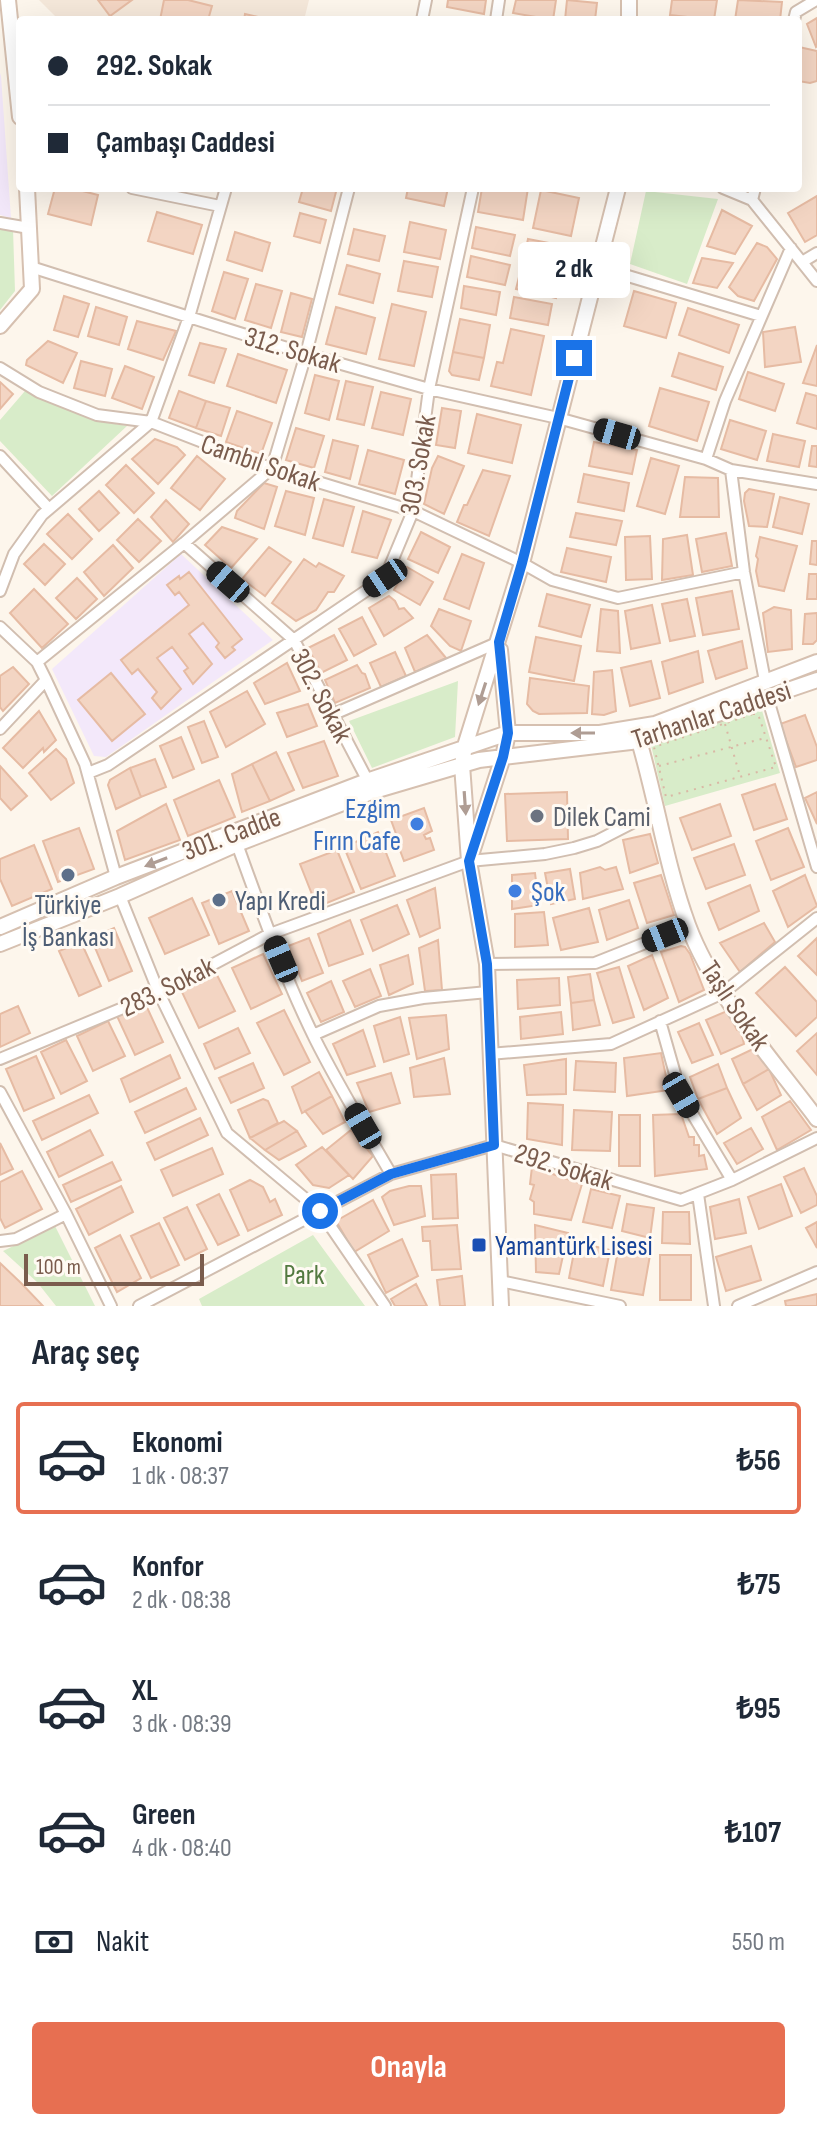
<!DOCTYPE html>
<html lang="tr">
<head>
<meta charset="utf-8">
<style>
  :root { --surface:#fff; --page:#f6f6f7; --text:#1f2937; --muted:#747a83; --line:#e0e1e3; --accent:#e76f51 }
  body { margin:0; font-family:"Sofia Sans Condensed",sans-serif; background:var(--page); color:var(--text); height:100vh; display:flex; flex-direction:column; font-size:30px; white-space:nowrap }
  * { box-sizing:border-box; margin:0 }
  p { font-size:26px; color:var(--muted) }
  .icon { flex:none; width:44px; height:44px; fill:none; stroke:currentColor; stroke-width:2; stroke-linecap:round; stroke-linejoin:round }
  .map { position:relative; height:1306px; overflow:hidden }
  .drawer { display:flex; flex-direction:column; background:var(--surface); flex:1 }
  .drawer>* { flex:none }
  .hud { position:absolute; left:16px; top:16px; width:786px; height:176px; border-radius:8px; box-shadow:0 8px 32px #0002; display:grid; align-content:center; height:176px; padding:0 32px; background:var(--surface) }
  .scale { position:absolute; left:24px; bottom:20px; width:180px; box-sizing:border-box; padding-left:8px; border:4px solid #7a5c4d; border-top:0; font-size:22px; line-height:28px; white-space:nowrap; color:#7a5c4d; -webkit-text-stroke:6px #fffaf3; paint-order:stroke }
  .end { position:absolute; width:36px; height:36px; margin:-18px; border:10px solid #1a73e8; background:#fff; box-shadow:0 0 0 4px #fff }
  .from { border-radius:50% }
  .bubble { position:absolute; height:56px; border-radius:8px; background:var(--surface); box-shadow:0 8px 32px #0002; font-size:26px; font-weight:700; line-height:56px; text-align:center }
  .car { position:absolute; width:24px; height:48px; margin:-24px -12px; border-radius:10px; box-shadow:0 0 6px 2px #0007; background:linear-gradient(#222 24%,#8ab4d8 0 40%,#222 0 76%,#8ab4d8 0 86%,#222 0) }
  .hud b { display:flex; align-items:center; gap:28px; height:76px; font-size:30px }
  .hud b+b { border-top:2px solid var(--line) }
  .hud i { width:20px; height:20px; background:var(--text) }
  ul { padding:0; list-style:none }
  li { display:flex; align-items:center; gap:24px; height:112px; margin:0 16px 12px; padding:0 16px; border:4px solid transparent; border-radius:8px }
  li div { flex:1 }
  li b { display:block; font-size:30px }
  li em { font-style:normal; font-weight:700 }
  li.current { border-color:var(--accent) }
  li>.icon { width:72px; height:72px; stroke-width:1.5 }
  h2 { padding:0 32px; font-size:36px; line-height:96px }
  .pay { display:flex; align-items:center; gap:20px; height:88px; padding:0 32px; font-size:30px }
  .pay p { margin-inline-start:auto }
  .cta { display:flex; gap:16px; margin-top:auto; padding:16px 32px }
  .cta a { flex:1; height:92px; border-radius:8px; background:var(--accent); color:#fff; font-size:32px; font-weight:700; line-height:92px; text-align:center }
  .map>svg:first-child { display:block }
</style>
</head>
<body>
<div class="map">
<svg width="817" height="1306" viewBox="0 0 817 1306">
  <rect width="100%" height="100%" fill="#fdf6ec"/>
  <path fill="#f5e8da" d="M39 0H309L304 20H59Z"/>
  <path fill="#f3e8fa" d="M0 73 1 76 11 218 0 215Z
    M181 554 273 640 106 757 94 756 52 669Z"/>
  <path fill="#d8ecc9" d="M646 191 718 199 687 284 630 264Z
    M0 227 13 229 15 291 0 310Z
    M25 391 98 421 127 426 52 496 0 441V420Z
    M458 681 455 737 372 768 349 721Z
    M761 707 780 773 665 806 651 745Z
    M55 1226 95 1306H56L37 1282 3 1251Z
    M313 1235 365 1306H202L199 1299Z"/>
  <path fill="#f3d5c3" stroke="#e6bba3" stroke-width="2" d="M98 0H132L110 16Z
    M164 0H188L212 6 208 20H160Z
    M448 0H486L484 14 447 7Z
    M516 0H556L553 20 513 13Z
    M567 0 597 3 595 20H565Z
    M672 0H717L714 20 670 15Z
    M738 0 782 2 780 20H735Z
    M245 14 271 20H244Z
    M817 18V46L816 47 807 24Z
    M799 47 817 51V81L810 83 798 81Z
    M55 188H71L98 195 91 225 48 214Z
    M303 188H337L331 211 299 202Z
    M408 188H448L444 206 406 198Z
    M482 188H528L523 220 478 212Z
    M541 190 579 198 571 236 533 228Z
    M817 196V235L805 242 788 213Z
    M722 210 752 226 735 254 707 246Z
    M157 212 202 225 193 254 148 241Z
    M300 213 326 220 320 243 294 236Z
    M410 222 446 230 440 259 404 252Z
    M476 227 515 235 510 256 472 248Z
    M354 229 385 236 379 261 348 254Z
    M235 232 270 243 262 271 227 260Z
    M528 239 565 246 561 266 524 258Z
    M757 243 767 247 777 259 754 301 738 296 729 287Z
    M471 256 510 265 505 285 467 277Z
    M702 258 733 263 717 288 693 283Z
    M404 261 438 267 432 297 398 291Z
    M347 265 380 274 373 303 339 294Z
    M521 269 561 278 556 298 516 289Z
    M224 272 248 279 235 319 212 311Z
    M256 284 282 291 271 328 245 320Z
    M464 286 500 292 496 315 461 308Z
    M634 291 676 303 666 338 624 326Z
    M291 293 312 299 302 337 281 332Z
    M64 296 89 304 78 337 54 330Z
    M514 297 552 304 548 325 510 318Z
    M392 304 426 312 414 366 379 359Z
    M96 307 127 317 119 345 88 336Z
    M336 307 375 318 366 354 326 344Z
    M688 308 739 325 729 353 679 335Z
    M460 319 490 325 484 358 453 352Z
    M137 321 176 331 163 360 128 349Z
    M795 327 801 362 765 367 763 332Z
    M511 329 544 336 531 395 491 386 497 362 503 363Z
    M48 341 77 353 63 383 26 365 27 360Z
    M200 343 226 349 214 383 189 375Z
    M817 345V386L803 383Z
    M453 352 484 358 479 380 452 375 449 371Z
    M679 353 723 367 716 390 672 376Z
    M238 354 287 370 276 403 227 386Z
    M81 361 112 369 105 396 74 388Z
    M125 366 154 377 142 409 112 398Z
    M748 372 784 384 775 411 739 399Z
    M315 375 339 381 329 420 305 413Z
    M346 381 373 387 364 425 337 419Z
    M0 382 13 394 0 409Z
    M660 388 709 402 697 441 649 426Z
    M179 391 206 401 196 428 169 418Z
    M381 392 411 399 403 435 372 428Z
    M806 393 817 396V429L797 423Z
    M206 401 230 408 221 436 196 428Z
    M442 408 461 411 455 448 436 445Z
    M237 411 272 423 261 454 226 442Z
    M477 414 521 425 512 463 468 453Z
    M730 420 766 431 757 460 721 449Z
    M296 428 324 436 314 468 286 460Z
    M773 434 805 441 799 467 767 461Z
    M155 439 177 447 185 455 158 484 132 459Z
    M333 440 358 446 350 479 325 472Z
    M594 442 637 450 632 474 589 466Z
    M812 446H817V467L809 466Z
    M368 450 404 460 395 494 359 484Z
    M197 456 225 479 200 510 171 488Z
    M438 456 464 466 444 514 424 504 432 468Z
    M651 458 679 466 665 514 637 506Z
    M126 465 154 493 134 513 106 485Z
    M483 470 510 476 489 536 457 522 464 505H467Z
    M584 474 629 483 624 511 578 502Z
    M685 477 718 478 719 517H680Z
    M264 483 277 487 264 529 235 518 237 511Z
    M749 489 774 494 767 527 749 526 744 501 745 493Z
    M99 491 119 513 99 531 79 509Z
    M286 491 314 498 305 535 275 526Z
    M780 497 809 504 802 534 773 527Z
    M324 499 354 507 343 546 313 538Z
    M166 500 189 524 173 542 151 517Z
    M363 511 391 520 377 558 352 552Z
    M576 513 622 521 616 545 570 537Z
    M68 514 92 539 72 559 47 534Z
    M138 519 161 541 139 562 117 540Z
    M222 527 257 539 231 568 205 545Z
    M421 532 450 547 438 573 408 559Z
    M726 533 732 566 702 572 696 539Z
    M687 535 693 575 662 580 663 539Z
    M650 536 652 579 626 580 625 537Z
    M760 537 797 546 784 591 759 586 756 571 758 559 756 556Z
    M812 541H817V565L810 564Z
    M44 544 65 564 45 585 24 564Z
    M113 545 133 568 104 596 84 572Z
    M269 547 291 562 265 596 242 579Z
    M567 548 611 557 606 582 561 572Z
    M462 554 484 563 469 609 444 599Z
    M304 559 316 567 319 563 344 576 334 592H328L316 610 296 621 272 603Z
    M407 567 433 582 420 605 394 590Z
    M189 572 242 639 232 647 235 650 225 658 216 647 219 643 203 623 189 634 212 664 193 684 184 671 188 668 172 647 157 658 181 689 161 709 152 698 157 692 138 669 132 674 121 660 189 605 179 592 175 595 167 585 179 576 180 579Z
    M809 574H817V599H807Z
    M77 578 97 599 76 619 56 598Z
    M34 589 68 624 42 648 10 613Z
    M732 591 739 629 703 635 696 598Z
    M547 594 590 605 581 637 539 626Z
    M389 596 395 601 399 609 404 608 413 618 384 636 369 608Z
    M687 599 695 636 670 641 662 604Z
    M652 605 660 643 631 649 625 611Z
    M774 607 791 610 792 649 768 652 763 613Z
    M439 609 471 621 461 651 450 646 431 626Z
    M601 609 618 611 620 653 597 651Z
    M817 613V640L813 644H803L805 614Z
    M362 617 376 644 354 656 339 629Z
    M334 635 347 660 321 673 308 648Z
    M427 635 446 658 415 672 405 648Z
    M536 637 581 646 574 681 529 672Z
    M742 641 747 668 716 679 708 651Z
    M698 651 703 682 669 694 662 662Z
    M395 652 406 676 381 687 370 663Z
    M651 661 660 698 630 706 621 668Z
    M287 663 300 691 265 704 254 683Z
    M357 665 362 673 365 674 370 688 335 703 325 680Z
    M13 667 29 684 3 711 0 707V676Z
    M612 670 616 711 604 715 592 714 594 672Z
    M111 673 145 714 112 741 78 700Z
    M530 678 589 686 587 713 539 714 533 711 527 704Z
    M247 691 265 724 226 747 210 712Z
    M308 704 317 726 287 737 277 713Z
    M39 711 56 740 44 752 43 748 23 768 3 748Z
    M805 715 817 747V760L796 767 780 724Z
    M204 721 218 757 202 763 188 727Z
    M181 737 194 769 173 778 160 746Z
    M324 741 338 776 303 788 288 753Z
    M56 749 66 759 74 783 51 800 29 773Z
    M276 752 294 790 270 801 252 764Z
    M155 759 166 787 141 797 130 768Z
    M252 764 270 801 242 812 232 774Z
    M0 766 27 796 11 810 0 798Z
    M130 768 141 797 116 809 108 785 110 780Z
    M219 780 235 817 188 836 174 800Z
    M775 784 787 819 754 830 742 795Z
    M567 792 568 839 507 841 505 794Z
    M817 792V824L805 798Z
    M166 804 180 840 125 860 117 831Z
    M720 804 731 836 692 850 680 818Z
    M424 808 432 831 424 835 426 839 430 838 434 850 404 861 398 845 401 844 400 841 399 842 391 820Z
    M79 828 94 869 58 882 43 841Z
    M788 828 804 867 771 880 756 841Z
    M378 832 395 876 361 889 344 847Z
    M650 834 658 863 630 873 623 840Z
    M734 844 745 875 706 889 694 858Z
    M34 845 52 889 12 906 0 879V859Z
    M337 850 354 892 317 907 300 864Z
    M600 867 605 870 616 867 623 889 583 899 580 873Z
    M570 869 575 899 551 904 545 873Z
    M535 873 539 905 512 909V875Z
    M661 875 674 915 647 923 634 883Z
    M805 875 817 906 788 927 773 891Z
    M750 885 759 911 719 930 708 903Z
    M435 888 440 928 420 937 407 900Z
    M232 891 249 931 219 944 202 903Z
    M192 898 209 935 165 954 149 918Z
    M629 900 638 928 607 940 599 910Z
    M397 905 409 934 373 951 361 920Z
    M589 908 598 942 561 950 553 918Z
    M544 912 548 945 515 947V914Z
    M350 920 363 954 329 966 318 934Z
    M764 923 775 942 740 972 720 943Z
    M114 928 132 971 109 981 91 938Z
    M309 938 323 973 302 981 288 946Z
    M817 938V975L798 956Z
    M438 940 442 990 425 991 419 948Z
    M81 942 101 986 79 996 59 951Z
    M681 946 685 947 690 954 704 990 679 1002 661 952Z
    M263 954 282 994 251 1009 232 968Z
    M408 955 413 984 389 995 380 965Z
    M652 955 668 998 644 1010 628 966Z
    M619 967 634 1017 613 1023 597 973Z
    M785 967 817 1002V1017L796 1036 756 993Z
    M370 969 381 996 355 1007 343 981Z
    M216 973 235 1011 199 1028 181 990Z
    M590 974 594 1000 571 1003 568 977Z
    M559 978 560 1005 518 1009 517 980Z
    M331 981 344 1012 321 1022 307 993Z
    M594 1000 600 1025 573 1030 571 1003Z
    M145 1003 163 1042 135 1055 117 1016Z
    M18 1006 30 1033 0 1047V1014Z
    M284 1010 310 1062 284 1075 257 1023Z
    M727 1011 737 1030 741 1031 744 1044 721 1054 706 1020Z
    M561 1012 563 1034 521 1039 520 1017Z
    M446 1015 449 1049 417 1059 409 1018Z
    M400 1017 409 1054 384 1062 374 1026Z
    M108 1021 125 1056 93 1071 77 1036Z
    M699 1023 713 1055 692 1063 678 1032Z
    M238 1028 250 1053 215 1069 204 1044Z
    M363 1030 375 1066 347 1075 333 1044Z
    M817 1033V1075L797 1051Z
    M66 1040 87 1081 61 1094 41 1052Z
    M753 1049 769 1069 743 1084 732 1059Z
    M661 1053 669 1090 627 1096 624 1058Z
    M170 1055 180 1078 130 1102 121 1079Z
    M36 1056 54 1098 24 1111 6 1069Z
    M444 1058 450 1094 414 1097 410 1068Z
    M566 1059V1094L527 1095 524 1065Z
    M576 1061 616 1063 615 1092 574 1090Z
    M253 1063 264 1088 231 1103 219 1078Z
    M718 1064 727 1088 698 1099 690 1077Z
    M769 1069 781 1095 757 1110 743 1084Z
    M319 1072 332 1096 302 1113 292 1087Z
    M391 1073 400 1103 369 1112 357 1083Z
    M186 1088 196 1109 145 1133 135 1112Z
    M727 1088 741 1118 717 1134 698 1099Z
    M89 1095 98 1113 42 1140 33 1121Z
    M332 1096 345 1122 323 1134 305 1111Z
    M263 1099 268 1101 278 1123 250 1138 238 1110Z
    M790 1101 811 1130 777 1150 762 1117Z
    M528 1103 563 1105 562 1145 527 1139Z
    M574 1110 612 1112 610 1151 572 1150Z
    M681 1114 689 1137H694V1145H699V1156L704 1155 707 1169 655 1176 653 1115Z
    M619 1115H640V1166H619Z
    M200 1118 208 1135 155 1160 147 1143Z
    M284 1121 297 1131 265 1150 250 1138Z
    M751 1128 763 1149 737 1164 724 1143Z
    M90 1130 103 1155 59 1177 47 1152Z
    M351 1130 373 1156 353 1179 326 1150Z
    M297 1131 306 1146 279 1160 265 1150Z
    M0 1143 13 1169 0 1175Z
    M322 1147 349 1175 329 1188 313 1185 296 1165Z
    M212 1148 223 1174 173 1196 161 1170Z
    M112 1162 121 1180 71 1202 63 1185Z
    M532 1167 582 1184 571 1220 534 1214V1202L530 1199 534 1185 530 1184Z
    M804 1168 817 1196V1205L801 1213 784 1177Z
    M22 1171 42 1209 5 1228 0 1218V1182Z
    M456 1174 458 1218 433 1219 431 1175Z
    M250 1180 263 1187 270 1202 275 1199 282 1215 248 1231 230 1190Z
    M781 1184 792 1216 759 1229 748 1197Z
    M121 1186 133 1212 89 1235 76 1209Z
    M409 1186H421L425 1216 394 1225 382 1197 390 1191Z
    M591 1189 620 1196 612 1228 583 1222Z
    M219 1194 239 1235 218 1245 197 1205Z
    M739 1199 746 1233 715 1239 710 1207Z
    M373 1200 389 1231 354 1252 336 1221Z
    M627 1204 654 1208 650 1238 622 1231Z
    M187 1207 207 1249 185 1260 164 1218Z
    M663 1212H689L690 1244 662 1243Z
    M817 1222V1248L806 1228Z
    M159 1223 179 1265 151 1278 131 1236Z
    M457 1225 461 1269 432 1270 430 1241H423L422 1227Z
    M535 1225 568 1233 559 1274 536 1272Z
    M120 1235 141 1278 117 1292 95 1248Z
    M402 1239 418 1276 386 1293 368 1255Z
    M576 1242 610 1250 603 1286 569 1278Z
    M751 1246 761 1280 726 1291 716 1257Z
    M618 1250 650 1255 643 1295 611 1290Z
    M660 1255H691V1300H660Z
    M0 1263 21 1283 43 1306H0Z
    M462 1276 465 1306H440L437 1280Z
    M416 1284 427 1306H395L391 1299Z
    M817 1294V1306H786L785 1301Z"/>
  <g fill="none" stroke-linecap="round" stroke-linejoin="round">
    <defs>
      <path id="street" d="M422 20 426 0
        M496 20 499 0
        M794 20 796 12 816 0
        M132 188 220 206
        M723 188 752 200 817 281
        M752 200 755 188
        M0 223 29 228
        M802 262 817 253
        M31 267 306 354 429 389 558 418 706 459 731 470 817 484
        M598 267 761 316
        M0 368 39 392 97 415 151 422 262 465 413 511 522 563 552 580 618 598 744 572
        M0 456 49 509
        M706 459 725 401 791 248
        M731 470 744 572 765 681
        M184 543 272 468 306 354 349 188
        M0 591 14 554 42 515 151 422 189 317 226 188
        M0 627 37 662 46 680 85 764 116 877
        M37 662 184 543 294 640 371 787
        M767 696 817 867
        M334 714 499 642
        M0 729 46 680
        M88 773 108 765 385 578 413 511 429 389 473 188
        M237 844C261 910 284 976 315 1039 338 1085 365 1129 391 1174
        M120 896 159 993 227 1133 320 1211 385 1306
        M487 964 595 963 688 926
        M660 1021 681 1095 732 1180
        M313 1035 379 1006 423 998 488 992
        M489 1054 611 1044 723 993 817 918
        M0 1059 159 993 270 934 469 861 545 854 574 848 597 841 634 822 657 818
        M0 1092 66 1214 111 1306
        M698 1194 714 1306
        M0 1241 16 1239 66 1214
        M500 1281 620 1306
        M139 1306 391 1174 494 1145 681 1200 732 1180 817 1138
        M738 1306 817 1272"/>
      <path id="secondary" d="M8 0 20 117
        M629 20V0
        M0 326 32 289 27 188
        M639 741C657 802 666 865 688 925 714 995 773 1060 817 1119
        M472 852 503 757 508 733 500 650
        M0 927 116 877 367 781 508 733H600L655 724 817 662
        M0 944 120 896 237 844 374 791 479 760 639 741 817 680
        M501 1306 487 964 469 861 462 765 465 746 522 563 618 188"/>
    </defs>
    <use href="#street" stroke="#d1beb0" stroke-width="14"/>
    <use href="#secondary" stroke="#d6c0b0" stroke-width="18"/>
    <path stroke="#d9b8a5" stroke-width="2" stroke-dasharray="2 6" stroke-linecap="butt" d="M753 714H758L776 767 666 797 654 747Z
      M725 724 740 776
      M659 766 765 738"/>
    <use href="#street" stroke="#fff" stroke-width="10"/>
    <use href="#secondary" stroke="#fff" stroke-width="14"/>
  </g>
  <defs><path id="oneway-solid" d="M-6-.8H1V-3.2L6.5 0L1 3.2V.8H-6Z" transform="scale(2)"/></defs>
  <g fill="#af9d94">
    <use href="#oneway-solid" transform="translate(482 694) rotate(108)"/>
    <use href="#oneway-solid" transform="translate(583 733) rotate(180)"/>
    <use href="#oneway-solid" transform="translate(465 803) rotate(86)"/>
    <use href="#oneway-solid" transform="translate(156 862) rotate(159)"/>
  </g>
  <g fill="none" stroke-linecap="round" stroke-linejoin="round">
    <path stroke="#1a73e8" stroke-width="10" d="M320 1211 391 1174 494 1145 487 964 469 861 503 757 508 733 499 642 522 563 574 358"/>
  </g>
  <circle fill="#6b7280" stroke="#fffaf3" stroke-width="3" cx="537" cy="816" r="8"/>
  <g fill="#3f7fe0" stroke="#fffaf3" stroke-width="3">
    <circle cx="417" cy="824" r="8"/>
    <circle cx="515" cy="891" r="8"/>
  </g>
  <g fill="#5c6f8a" stroke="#fffaf3" stroke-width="3">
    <circle cx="68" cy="875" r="8"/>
    <circle cx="219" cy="900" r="8"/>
  </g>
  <rect fill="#1a4fb4" stroke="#fffaf3" stroke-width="3" x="471" y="1237" width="16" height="16" rx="4"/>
  <g text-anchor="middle" stroke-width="6" stroke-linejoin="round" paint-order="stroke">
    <g font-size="28" fill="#7a5c4d" stroke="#fffaf3">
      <text transform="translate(293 349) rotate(17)" y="10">312. Sokak</text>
      <text transform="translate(261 462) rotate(19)" y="10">Cambıl Sokak</text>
      <text transform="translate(417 465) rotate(-80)" y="10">303. Sokak</text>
      <text transform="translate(322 695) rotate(62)" y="10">302. Sokak</text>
      <text transform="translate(711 714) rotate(-18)" y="10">Tarhanlar Caddesi</text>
      <text transform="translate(231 833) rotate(-21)" y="10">301. Cadde</text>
      <text transform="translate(167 986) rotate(-26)" y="10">283. Sokak</text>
      <text transform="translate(736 1005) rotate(56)" y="10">Taşlı Sokak</text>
      <text transform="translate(564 1166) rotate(17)" y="10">292. Sokak</text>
    </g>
    <g font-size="28" fill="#366cbe" stroke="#fffaf3" text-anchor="end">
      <text x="401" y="818">Ezgim<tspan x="401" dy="32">Fırın Cafe</tspan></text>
      <text x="531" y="901" text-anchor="start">Şok</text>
    </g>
    <g font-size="28" fill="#5b616d" stroke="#fffaf3" text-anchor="start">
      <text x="553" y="826">Dilek Cami</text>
    </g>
    <g font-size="28" fill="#4e5e75" stroke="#fffaf3" text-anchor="start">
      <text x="235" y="910">Yapı Kredi</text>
      <text x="68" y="914" text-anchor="middle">Türkiye<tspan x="68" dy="32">İş Bankası</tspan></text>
    </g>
    <g font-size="28" fill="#164399" stroke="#fffaf3" text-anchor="start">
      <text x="495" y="1255">Yamantürk Lisesi</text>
    </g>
    <g font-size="28" fill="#537a41" stroke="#fffaf3">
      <text x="304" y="1284">Park</text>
    </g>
  </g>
</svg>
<div class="scale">100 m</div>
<i class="end from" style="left:320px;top:1211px"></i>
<i class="end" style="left:574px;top:358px"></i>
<div class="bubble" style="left:518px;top:242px;width:112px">2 dk</div>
<i class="car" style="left:617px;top:434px;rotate:286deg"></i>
<i class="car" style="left:385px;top:578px;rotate:236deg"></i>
<i class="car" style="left:228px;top:582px;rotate:311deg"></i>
<i class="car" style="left:665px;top:935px;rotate:248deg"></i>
<i class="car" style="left:281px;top:959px;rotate:337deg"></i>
<i class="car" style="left:681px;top:1095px;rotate:150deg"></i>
<i class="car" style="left:363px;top:1126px;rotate:330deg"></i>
<div class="hud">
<b><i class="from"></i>292. Sokak</b>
<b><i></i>Çambaşı Caddesi</b>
</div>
</div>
<section class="drawer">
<h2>Araç seç</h2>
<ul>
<li class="current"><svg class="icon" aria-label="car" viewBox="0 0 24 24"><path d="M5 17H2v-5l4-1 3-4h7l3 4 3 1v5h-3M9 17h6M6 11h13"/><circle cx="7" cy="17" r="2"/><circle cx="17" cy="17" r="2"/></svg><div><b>Ekonomi</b><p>1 dk · 08:37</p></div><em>₺56</em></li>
<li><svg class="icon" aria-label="car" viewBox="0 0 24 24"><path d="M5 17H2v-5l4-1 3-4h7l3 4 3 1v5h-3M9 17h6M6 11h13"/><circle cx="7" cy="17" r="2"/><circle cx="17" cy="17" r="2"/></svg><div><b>Konfor</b><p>2 dk · 08:38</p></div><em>₺75</em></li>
<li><svg class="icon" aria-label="car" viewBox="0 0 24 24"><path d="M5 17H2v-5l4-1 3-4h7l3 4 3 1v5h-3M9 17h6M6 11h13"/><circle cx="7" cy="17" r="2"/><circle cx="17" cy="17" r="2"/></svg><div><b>XL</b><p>3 dk · 08:39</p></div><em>₺95</em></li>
<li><svg class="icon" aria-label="car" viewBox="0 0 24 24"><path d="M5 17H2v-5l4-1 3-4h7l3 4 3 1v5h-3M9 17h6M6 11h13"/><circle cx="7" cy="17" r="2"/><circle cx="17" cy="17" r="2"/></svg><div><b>Green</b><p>4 dk · 08:40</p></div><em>₺107</em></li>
</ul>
<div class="pay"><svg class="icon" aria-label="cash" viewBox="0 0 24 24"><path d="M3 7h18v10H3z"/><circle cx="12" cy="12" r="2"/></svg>Nakit<p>550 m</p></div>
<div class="cta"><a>Onayla</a></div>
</section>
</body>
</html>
